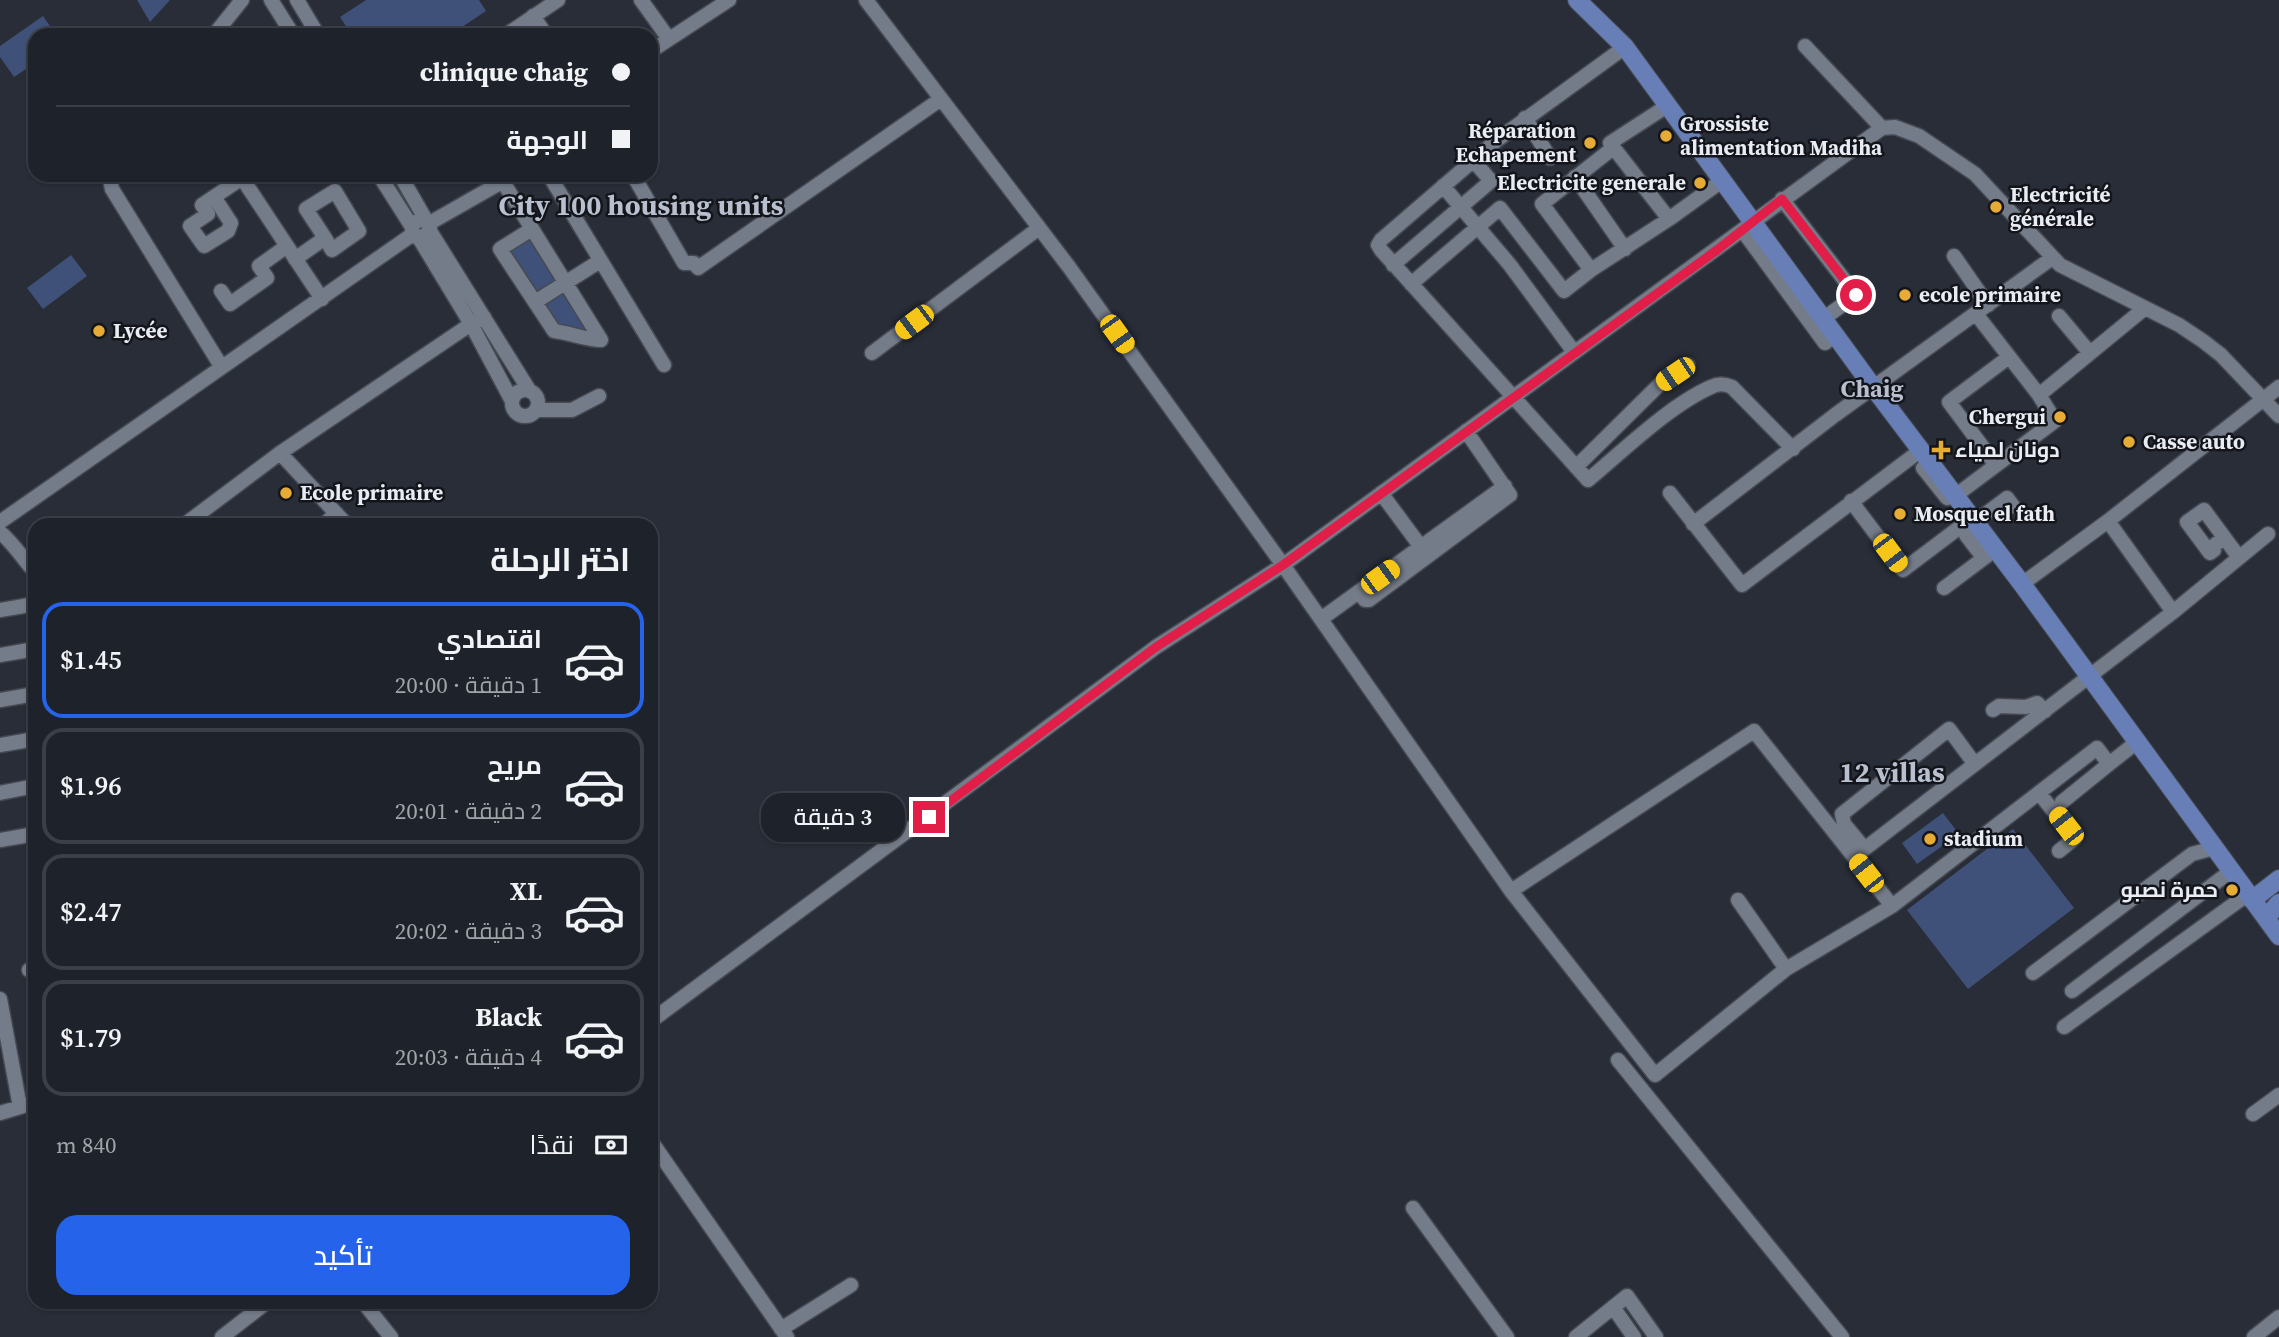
<!DOCTYPE html>
<html lang="ar">
<head>
<meta charset="utf-8">
<style>
  :root { --surface:#1e222a; --page:#262a32; --text:#f1f3f6; --muted:#a1a4a8; --line:#3c3f47; --accent:#2563eb }
  body { margin:0; font-family:"Source Serif 4",Cairo,serif; background:var(--page); color:var(--text); direction:rtl; height:100vh; display:flex; flex-direction:column; font-size:26px; white-space:nowrap }
  * { box-sizing:border-box; margin:0 }
  p { font-size:23px; color:var(--muted) }
  .icon { flex:none; width:38px; height:38px; fill:none; stroke:currentColor; stroke-width:2; stroke-linecap:round; stroke-linejoin:round }
  .map { position:relative; flex:1; overflow:hidden; direction:ltr }
  .panel { position:absolute; left:28px; top:518px; width:630px; height:791px; display:flex; flex-direction:column; background:var(--surface); border-radius:21px; box-shadow:0 2px 5px #0004,0 0 0 2px var(--line); direction:rtl }
  .panel>* { flex:none }
  .banner { position:absolute; left:28px; top:28px; width:630px; height:154px; border-radius:21px; box-shadow:0 2px 5px #0004,0 0 0 2px var(--line); direction:rtl; display:grid; align-content:center; height:154px; padding:0 28px; background:var(--surface) }
  .end { position:absolute; width:32px; height:32px; margin:-16px; border:9px solid #e11d48; background:#fff; box-shadow:0 0 0 4px #fff }
  .from { border-radius:50% }
  .bubble { position:absolute; height:49px; border-radius:21px; background:var(--surface); box-shadow:0 2px 5px #0004,0 0 0 2px var(--line); font-size:23px; font-weight:600; line-height:49px; text-align:center; direction:rtl }
  .car { position:absolute; width:21px; height:42px; margin:-21px -10px; border-radius:9px; box-shadow:0 0 5px 2px #0007; background:linear-gradient(#f5c518 24%,#345 0 40%,#f5c518 0 76%,#345 0 86%,#f5c518 0) }
  .banner b { display:flex; align-items:center; gap:24px; height:66px; font-size:26px }
  .banner b+b { border-top:2px solid var(--line) }
  .banner i { width:18px; height:18px; background:var(--text) }
  ul { padding:0; list-style:none }
  li { display:flex; align-items:center; gap:21px; height:116px; margin:0 14px 10px; padding:0 14px; border:4px solid var(--line); border-radius:21px }
  li div { flex:1 }
  li b { display:block; font-size:26px }
  li em { font-style:normal; font-weight:600 }
  li.active { border-color:var(--accent) }
  li>.icon { width:63px; height:63px; stroke-width:1.5 }
  h2 { padding:0 28px; font-size:32px; line-height:84px }
  .pay { display:flex; align-items:center; gap:18px; height:77px; padding:0 28px; font-size:26px }
  .pay p { margin-inline-start:auto }
  .action { display:flex; gap:14px; margin-top:auto; padding:14px 28px }
  .action a { flex:1; height:80px; border-radius:21px; background:var(--accent); color:#fff; font-size:28px; font-weight:600; line-height:80px; text-align:center }
  .map>svg:first-child { display:block }
</style>
</head>
<body>
<div class="map">
<svg width="2279" height="1337" viewBox="0 0 2279 1337">
  <rect width="100%" height="100%" fill="#282d38"/>
  <path fill="#3f5179" d="M137 0H170L150 22Z
    M366 0H479L486 11 450 35H352L340 17Z
    M43 16 56 35H35V63L14 77 0 57V46Z
    M531 235 558 279 535 294 507 250Z
    M71 255 87 276 43 309 27 288Z
    M565 292 589 331 556 325 543 305Z
    M1943 813 1959 834 1917 864 1902 843Z
    M2013 829 2074 908 1968 989 1907 910Z"/>
  <g fill="none" stroke-linecap="round" stroke-linejoin="round">
    <defs>
      <path id="minor" d="M271 0 293 35
        M297 0 318 35
        M641 0 669 39
        M866 0 1069 267 1283 565 1511 891 1655 1075 1786 969 1892 906 1854 857 2173 612 2268 534
        M533 16 546 35
        M214 35 242 0
        M506 35 558 0
        M1805 46 1882 128
        M1625 47 1497 140 1381 240 1378 245 1381 250 1588 480C1623 451 1670 405 1711 387 1719 383 1725 384 1732 387L1793 449
        M651 51 729 0
        M1667 106 1610 143 1669 219
        M1525 118 1550 158
        M1613 148 1542 204 1591 270 1669 219 1723 180
        M109 175 112 189 221 366
        M240 175 322 299
        M379 175 412 227
        M400 175 430 227 426 236 416 237 412 231 413 224 419 220 426 221
        M549 175 664 365
        M633 175 684 263H694L698 268 941 99
        M1575 177 1625 249
        M503 182 601 340C592 341 566 332 554 331L500 249 532 229
        M1443 186 1510 265 1574 352
        M214 197 231 223 228 231 204 246 190 226 208 214 202 205 242 178
        M1782 199 1856 295 1823 319
        M428 224 514 175
        M430 231 529 390
        M1743 231 1825 343 1835 335
        M419 238 471 324 512 401
        M1954 256 1988 305
        M295 259 325 238 332 250 359 231 335 191 306 209 325 238
        M1393 265 1491 181 1473 160
        M1411 284 1500 208 1564 291 1591 270
        M221 291 230 304 267 278 259 266 287 246
        M535 302 600 261
        M2059 316 2090 353
        M872 353 1039 228
        M512 403a13 13 0 1 1 26 0a13 13 0 1 1-26 0Z
        M2039 395 2145 308
        M536 410H572L599 396
        M280 453 471 324 484 317
        M1931 462 1923 468 1947 498
        M1996 465 1949 402 2009 357
        M1576 467 1661 383 1688 365
        M1381 493 1421 547
        M1670 493 1742 585 1921 450
        M1955 496 2055 421 2039 395 1976 314
        M1851 501 1903 570 1972 518
        M2108 521 2173 612
        M0 522 413 234
        M1975 522 2007 498 2013 506
        M1693 524 1835 415 2052 258
        M184 525 280 453 347 525
        M324 525 336 513
        M1978 526 1966 535 1979 552 1991 543
        M0 532C14 544 23 559 35 572
        M2224 538 2212 547 2214 550 2210 553 2187 522 2204 510 2238 556
        M2022 584 2108 521 2279 387
        M1944 588 1996 549
        M1359 592 1365 600H1369L1510 495 1466 431
        M0 610 35 604
        M1321 619 1505 486
        M0 655 35 649
        M0 700 35 694
        M1993 710 1999 706 2026 707 2037 703 2045 711
        M0 745 35 739
        M0 793 35 786
        M2039 793 2075 838 2059 851
        M2062 802 2109 764
        M0 840 35 834
        M1864 848 1844 824 1842 814 1949 729 1974 763
        M1511 891 1754 731 1854 857
        M1738 900 1786 969
        M1892 906 2097 748 2109 764 2137 742
        M29 970 35 969
        M2033 973 2192 854 2214 848
        M2072 991 2231 871
        M0 999 20 1107 0 1113
        M651 1021 1156 647 1283 565 1882 128 1895 127 1919 136 1975 174 2060 265 2179 325 2203 341 2221 355 2279 416
        M2064 1027 2248 894
        M1618 1060 1842 1337
        M20 1107 35 1102
        M2253 1114 2279 1095
        M651 1141 787 1337
        M1413 1208 1507 1337
        M363 1302 391 1337
        M1613 1307 1634 1337
        M781 1329 851 1285
        M222 1337 267 1302
        M1576 1337 1627 1296 1656 1337
        M2254 1337 2279 1317"/>
      <path id="major" d="M1577 0 1625 47 1873 387 2022 584 2279 936
        M2252 900 2279 879
        M2266 918 2279 903"/>
    </defs>
    <use href="#minor" stroke="#454952" stroke-width="17"/>
    <use href="#major" stroke="#454952" stroke-width="20"/>
    <use href="#minor" stroke="#757c89" stroke-width="14"/>
    <use href="#major" stroke="#677fb6" stroke-width="18"/>
  </g>
  <g fill="none" stroke-linecap="round" stroke-linejoin="round">
    <path stroke="#e11d48" stroke-width="9" d="M929 817 1156 647 1283 565 1717 250 1782 199 1856 295"/>
  </g>
  <g fill="#e7ac36" stroke="#13151b" stroke-width="2.5">
    <circle cx="1666" cy="136" r="7"/>
    <circle cx="1590" cy="143" r="7"/>
    <circle cx="1700" cy="183" r="7"/>
    <circle cx="1996" cy="207" r="7"/>
    <circle cx="1905" cy="295" r="7"/>
    <circle cx="99" cy="331" r="7"/>
    <circle cx="2060" cy="417" r="7"/>
    <circle cx="2129" cy="442" r="7"/>
    <path d="M1937.5 439.5h7v7h7v7h-7v7h-7v-7h-7v-7h7z"/>
    <circle cx="286" cy="493" r="7"/>
    <circle cx="1900" cy="514" r="7"/>
    <circle cx="1930" cy="839" r="7"/>
    <circle cx="2232" cy="890" r="7"/>
  </g>
  <g text-anchor="middle" stroke-width="5" stroke-linejoin="round" paint-order="stroke">
    <g font-size="21" font-weight="bold" fill="#e9ecf4" stroke="#13151b" text-anchor="start">
      <text x="1680" y="131">Grossiste<tspan x="1680" dy="24">alimentation Madiha</tspan></text>
      <text x="1576" y="138" text-anchor="end">Réparation<tspan x="1576" dy="24">Echapement</tspan></text>
      <text x="1686" y="190" text-anchor="end">Electricite generale</text>
      <text x="2010" y="202">Electricité<tspan x="2010" dy="24">générale</tspan></text>
      <text x="1919" y="302">ecole primaire</text>
      <text x="113" y="338">Lycée</text>
      <text x="2046" y="424" text-anchor="end">Chergui</text>
      <text x="2143" y="449">Casse auto</text>
      <text x="1955" y="457">دونان لمياء</text>
      <text x="300" y="500">Ecole primaire</text>
      <text x="1914" y="521">Mosque el fath</text>
      <text x="1944" y="846">stadium</text>
      <text x="2218" y="897" text-anchor="end">حمرة نصبو</text>
    </g>
    <g font-size="24" font-weight="bold" fill="#b8bfce" stroke="#13151b">
      <text x="1872" y="397">Chaig</text>
    </g>
    <g font-size="28" font-weight="bold" fill="#b8bfce" stroke="#13151b">
      <text x="641" y="215">City 100 housing units</text>
      <text x="1892" y="782">12 villas</text>
    </g>
  </g>
</svg>
<i class="end from" style="left:1856px;top:295px"></i>
<i class="end" style="left:929px;top:817px"></i>
<div class="bubble" style="left:761px;top:793px;width:144px">3 دقيقة</div>
<i class="car" style="left:914px;top:322px;rotate:233deg"></i>
<i class="car" style="left:1117px;top:334px;rotate:144deg"></i>
<i class="car" style="left:1675px;top:374px;rotate:236deg"></i>
<i class="car" style="left:1890px;top:553px;rotate:143deg"></i>
<i class="car" style="left:1380px;top:577px;rotate:54deg"></i>
<i class="car" style="left:2066px;top:826px;rotate:322deg"></i>
<i class="car" style="left:1866px;top:873px;rotate:322deg"></i>
<div class="banner">
<b><i class="from"></i>clinique chaig</b>
<b><i></i>الوجهة</b>
</div>
<section class="panel">
<h2>اختر الرحلة</h2>
<ul>
<li class="active"><svg class="icon" aria-label="car" viewBox="0 0 24 24"><path d="M5 17H2v-5l4-1 3-4h7l3 4 3 1v5h-3M9 17h6M6 11h13"/><circle cx="7" cy="17" r="2"/><circle cx="17" cy="17" r="2"/></svg><div><b>اقتصادي</b><p>1 دقيقة · 20:00</p></div><em>$1.45</em></li>
<li><svg class="icon" aria-label="car" viewBox="0 0 24 24"><path d="M5 17H2v-5l4-1 3-4h7l3 4 3 1v5h-3M9 17h6M6 11h13"/><circle cx="7" cy="17" r="2"/><circle cx="17" cy="17" r="2"/></svg><div><b>مريح</b><p>2 دقيقة · 20:01</p></div><em>$1.96</em></li>
<li><svg class="icon" aria-label="car" viewBox="0 0 24 24"><path d="M5 17H2v-5l4-1 3-4h7l3 4 3 1v5h-3M9 17h6M6 11h13"/><circle cx="7" cy="17" r="2"/><circle cx="17" cy="17" r="2"/></svg><div><b>XL</b><p>3 دقيقة · 20:02</p></div><em>$2.47</em></li>
<li><svg class="icon" aria-label="car" viewBox="0 0 24 24"><path d="M5 17H2v-5l4-1 3-4h7l3 4 3 1v5h-3M9 17h6M6 11h13"/><circle cx="7" cy="17" r="2"/><circle cx="17" cy="17" r="2"/></svg><div><b>Black</b><p>4 دقيقة · 20:03</p></div><em>$1.79</em></li>
</ul>
<div class="pay"><svg class="icon" aria-label="cash" viewBox="0 0 24 24"><path d="M3 7h18v10H3z"/><circle cx="12" cy="12" r="2"/></svg>نقدًا<p>840 m</p></div>
<div class="action"><a>تأكيد</a></div>
</section>
</div>
</body>
</html>
